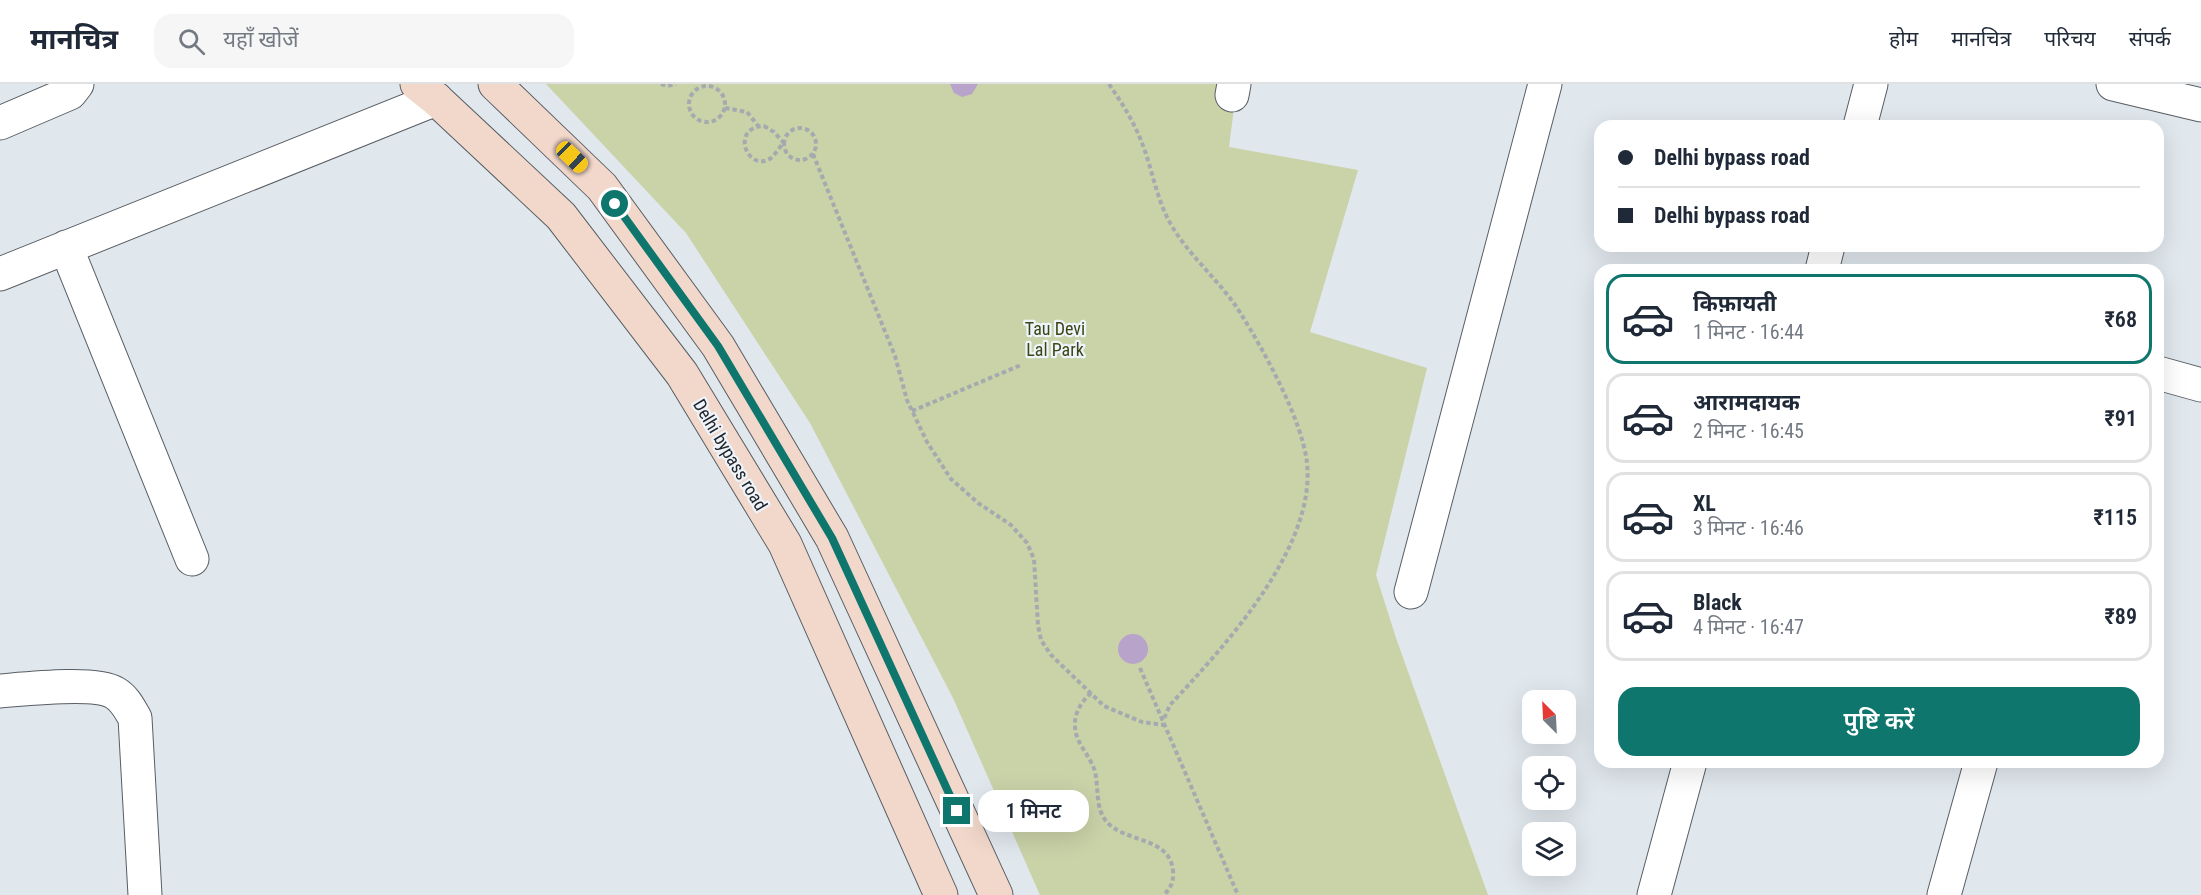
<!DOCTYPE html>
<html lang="hi">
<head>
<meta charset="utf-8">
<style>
  :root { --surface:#fff; --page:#f6f6f7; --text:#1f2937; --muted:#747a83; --line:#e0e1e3; --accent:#0f766e }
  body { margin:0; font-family:"Roboto Condensed","Noto Sans Devanagari",sans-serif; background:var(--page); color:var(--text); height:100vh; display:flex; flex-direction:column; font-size:22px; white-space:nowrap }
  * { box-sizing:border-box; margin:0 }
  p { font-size:20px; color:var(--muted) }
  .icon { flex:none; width:33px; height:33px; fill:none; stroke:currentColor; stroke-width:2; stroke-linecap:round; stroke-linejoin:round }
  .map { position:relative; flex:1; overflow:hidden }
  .drawer { position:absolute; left:1594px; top:180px; width:570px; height:504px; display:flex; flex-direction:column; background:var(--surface); border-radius:18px; box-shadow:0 6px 24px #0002 }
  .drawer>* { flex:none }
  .top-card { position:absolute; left:1594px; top:36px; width:570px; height:132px; border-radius:18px; box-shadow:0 6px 24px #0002; display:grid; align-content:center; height:132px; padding:0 24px; background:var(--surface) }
  .needle { width:39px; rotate:336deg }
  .controls { position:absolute; left:1522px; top:606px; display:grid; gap:12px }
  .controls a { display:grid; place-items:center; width:54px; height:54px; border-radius:12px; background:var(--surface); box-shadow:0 6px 24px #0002; font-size:30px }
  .end { position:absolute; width:27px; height:27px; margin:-14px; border:8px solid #0f766e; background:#fff; box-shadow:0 0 0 3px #fff }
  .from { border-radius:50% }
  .bubble { position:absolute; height:42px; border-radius:18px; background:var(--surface); box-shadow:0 6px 24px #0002; font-size:20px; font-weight:600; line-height:42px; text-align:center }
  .car { position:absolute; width:18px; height:36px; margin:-18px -9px; border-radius:8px; box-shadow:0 0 4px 2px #0007; background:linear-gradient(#f5c518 24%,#345 0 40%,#f5c518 0 76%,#345 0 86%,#f5c518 0) }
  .top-card b { display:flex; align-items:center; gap:21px; height:57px; font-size:22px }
  .top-card b+b { border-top:2px solid var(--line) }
  .top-card i { width:15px; height:15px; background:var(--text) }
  ul { padding:10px 0 0; list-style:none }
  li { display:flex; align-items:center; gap:18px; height:90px; margin:0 12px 9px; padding:0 12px; border:3px solid var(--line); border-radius:18px }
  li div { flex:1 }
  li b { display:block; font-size:22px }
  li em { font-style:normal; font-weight:600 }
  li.current { border-color:var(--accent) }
  li>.icon { width:54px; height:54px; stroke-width:1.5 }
  .button { display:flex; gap:12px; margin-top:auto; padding:12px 24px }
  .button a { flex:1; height:69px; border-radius:18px; background:var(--accent); color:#fff; font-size:24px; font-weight:600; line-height:69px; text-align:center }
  header { display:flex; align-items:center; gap:36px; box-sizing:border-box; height:84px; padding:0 30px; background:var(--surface); border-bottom:2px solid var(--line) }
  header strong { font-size:28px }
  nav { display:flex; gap:33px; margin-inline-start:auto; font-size:21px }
  .search { width:420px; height:54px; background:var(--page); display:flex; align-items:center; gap:15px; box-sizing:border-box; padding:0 21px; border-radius:18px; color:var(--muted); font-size:22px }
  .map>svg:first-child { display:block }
</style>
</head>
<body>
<header>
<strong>मानचित्र</strong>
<div class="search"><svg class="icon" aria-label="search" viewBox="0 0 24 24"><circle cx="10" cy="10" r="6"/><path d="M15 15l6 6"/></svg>यहाँ खोजें</div>
<nav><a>होम</a><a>मानचित्र</a><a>परिचय</a><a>संपर्क</a></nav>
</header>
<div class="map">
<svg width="2201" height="811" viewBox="0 0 2201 811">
  <rect width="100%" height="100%" fill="#e0e7ed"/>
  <path fill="#cad2a8" d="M546 0H1237L1229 63 1358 86 1310 248 1427 284 1376 491 1396 554 1488 811H1040L953 614 810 339 686 149Z"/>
  <path fill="#b8a3cb" d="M950 0H978L972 10 962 13 954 9Z
    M1118 565a15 15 0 1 1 30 0a15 15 0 1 1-30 0Z"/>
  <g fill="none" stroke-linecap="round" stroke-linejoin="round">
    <defs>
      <path id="minor" d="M2113 0 2201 21
        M1232 11 1234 0
        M0 39 70 9 77 0
        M1860 42 1871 0
        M66 163 192 475
        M1822 186 1828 162
        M0 190 436 15
        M2158 289 2201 301
        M1411 508 1545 0
        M0 607C25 605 96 597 115 609 125 615 129 624 135 634L145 811
        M1654 811 1690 678
        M1944 811 1981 678"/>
      <path id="secondary" d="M417 0 436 15 561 132 682 290 785 460 941 811
        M495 0 602 103 718 262 832 454 996 811"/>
    </defs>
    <use href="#minor" stroke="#585e64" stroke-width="35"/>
    <use href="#secondary" stroke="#585e64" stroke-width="35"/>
    <path stroke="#a5aaaf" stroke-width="4" stroke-dasharray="4.5 3" stroke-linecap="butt" d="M661 0 667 2 676 0
      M1109 0C1122 19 1134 38 1142 59 1152 84 1156 113 1169 137 1188 172 1220 196 1241 230 1264 267 1302 335 1307 379 1316 464 1224 563 1170 621L1163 637
      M689 20a18 18 0 1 1 36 0a18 18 0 1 1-36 0Z
      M725 24 747 28 759 43
      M764 42 774 48 784 59C779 63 776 70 771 74 748 90 729 43 764 42Z
      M784 60a16 16 0 1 1 32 0a16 16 0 1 1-32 0Z
      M813 70 895 272 907 316 927 358 951 395 978 419 1011 441 1027 459 1034 475 1038 541 1041 556 1051 571 1104 622 1142 638 1164 641
      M912 327 1021 281
      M1140 584 1238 811
      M1091 609C1082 617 1074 629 1075 642 1075 659 1091 672 1095 688 1099 705 1095 723 1106 737 1124 759 1170 752 1173 787 1174 798 1171 803 1164 811"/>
    <use href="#minor" stroke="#fff" stroke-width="33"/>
    <use href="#secondary" stroke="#f2d8cb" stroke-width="33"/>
  </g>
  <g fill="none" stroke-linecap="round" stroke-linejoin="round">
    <path stroke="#0f766e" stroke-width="8" d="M615 120 718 262 832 454 957 727"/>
  </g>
  <g text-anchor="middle" stroke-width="4.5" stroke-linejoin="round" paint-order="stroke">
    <g font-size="18" fill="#3e4512" stroke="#edf4fb">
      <text x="1055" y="251">Tau Devi<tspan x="1055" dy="21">Lal Park</tspan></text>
    </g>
    <g font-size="18" fill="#232528" stroke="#edf4fb">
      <text transform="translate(730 371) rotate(59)" y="6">Delhi bypass road</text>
    </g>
  </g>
</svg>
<div class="controls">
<a><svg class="needle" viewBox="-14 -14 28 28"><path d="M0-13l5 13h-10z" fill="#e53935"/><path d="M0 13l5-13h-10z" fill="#747a83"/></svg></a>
<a><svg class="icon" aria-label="locate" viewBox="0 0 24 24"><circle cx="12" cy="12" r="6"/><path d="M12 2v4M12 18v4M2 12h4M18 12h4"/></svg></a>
<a><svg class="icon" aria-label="layers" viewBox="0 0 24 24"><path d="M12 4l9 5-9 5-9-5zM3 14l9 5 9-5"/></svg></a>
</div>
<i class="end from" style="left:615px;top:120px"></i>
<i class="end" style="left:957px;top:727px"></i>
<div class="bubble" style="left:978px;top:706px;width:111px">1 मिनट</div>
<i class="car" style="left:572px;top:73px;rotate:134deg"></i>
<div class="top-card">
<b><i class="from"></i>Delhi bypass road</b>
<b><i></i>Delhi bypass road</b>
</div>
<section class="drawer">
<ul>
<li class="current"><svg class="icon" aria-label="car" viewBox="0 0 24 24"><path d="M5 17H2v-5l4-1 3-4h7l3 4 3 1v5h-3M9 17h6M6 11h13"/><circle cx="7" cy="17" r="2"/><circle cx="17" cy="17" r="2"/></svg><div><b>किफ़ायती</b><p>1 मिनट · 16:44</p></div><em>₹68</em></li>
<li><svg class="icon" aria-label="car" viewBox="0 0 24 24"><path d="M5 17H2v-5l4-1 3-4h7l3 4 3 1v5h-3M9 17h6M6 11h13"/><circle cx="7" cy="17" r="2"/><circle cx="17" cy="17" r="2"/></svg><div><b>आरामदायक</b><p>2 मिनट · 16:45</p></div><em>₹91</em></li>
<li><svg class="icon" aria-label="car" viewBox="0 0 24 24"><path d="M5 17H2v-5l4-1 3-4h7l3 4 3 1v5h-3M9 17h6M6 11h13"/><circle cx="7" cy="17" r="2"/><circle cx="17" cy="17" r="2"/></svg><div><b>XL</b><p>3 मिनट · 16:46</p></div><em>₹115</em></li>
<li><svg class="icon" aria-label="car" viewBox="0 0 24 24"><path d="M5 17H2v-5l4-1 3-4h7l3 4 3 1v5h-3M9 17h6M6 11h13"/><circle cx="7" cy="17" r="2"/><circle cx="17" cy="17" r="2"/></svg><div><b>Black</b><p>4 मिनट · 16:47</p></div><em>₹89</em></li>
</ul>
<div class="button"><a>पुष्टि करें</a></div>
</section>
</div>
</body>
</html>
